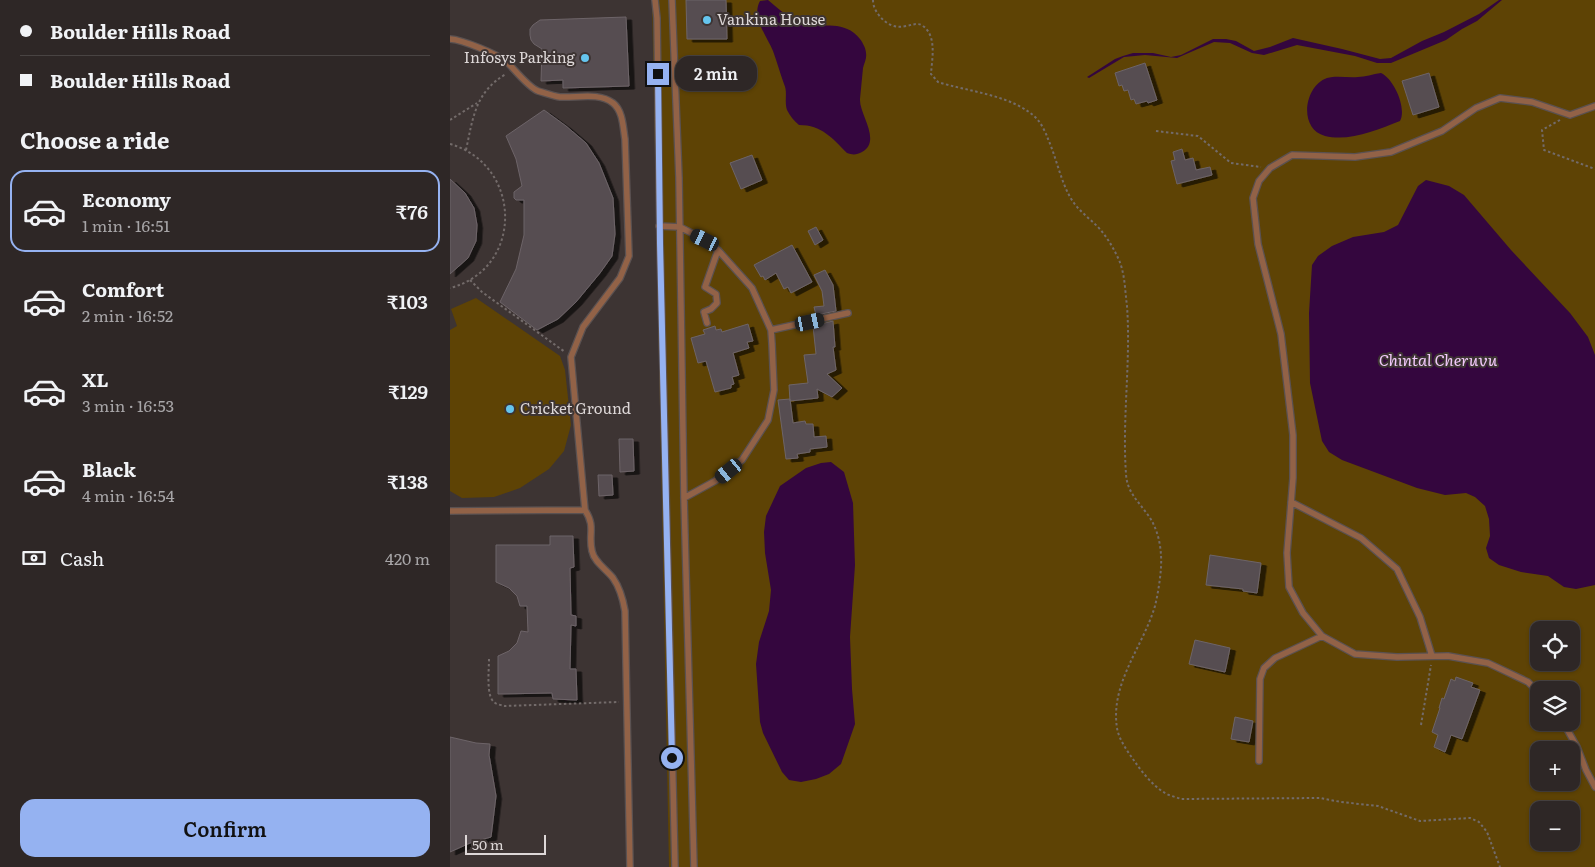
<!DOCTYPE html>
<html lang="en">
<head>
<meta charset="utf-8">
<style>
  :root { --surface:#2e2726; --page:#362f2e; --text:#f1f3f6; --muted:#a7a5a7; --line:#494443; --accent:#95b2f1 }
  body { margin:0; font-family:Literata,serif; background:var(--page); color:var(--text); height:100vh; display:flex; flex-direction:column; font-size:19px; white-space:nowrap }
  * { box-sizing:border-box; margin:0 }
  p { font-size:16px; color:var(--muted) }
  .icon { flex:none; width:28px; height:28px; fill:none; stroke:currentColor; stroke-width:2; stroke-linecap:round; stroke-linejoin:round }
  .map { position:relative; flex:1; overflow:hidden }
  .sheet { display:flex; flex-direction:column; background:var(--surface); width:450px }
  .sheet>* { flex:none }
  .top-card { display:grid; align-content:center; height:110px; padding:0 20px; background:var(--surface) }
  .controls { position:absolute; left:1080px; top:621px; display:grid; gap:10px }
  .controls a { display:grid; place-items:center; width:50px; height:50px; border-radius:10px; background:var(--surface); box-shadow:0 1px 4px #0004,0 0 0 1px var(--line); font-size:25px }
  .scale { position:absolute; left:15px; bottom:12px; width:81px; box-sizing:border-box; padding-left:5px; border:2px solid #ddd7d7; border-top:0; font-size:14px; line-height:18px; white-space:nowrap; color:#ddd7d7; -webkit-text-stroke:4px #3d3433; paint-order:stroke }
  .end { position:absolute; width:22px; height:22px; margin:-11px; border:6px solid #95b2f1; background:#111; box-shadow:0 0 0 2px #111 }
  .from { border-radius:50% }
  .bubble { position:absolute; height:35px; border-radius:15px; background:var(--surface); box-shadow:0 1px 4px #0004,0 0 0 1px var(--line); font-size:16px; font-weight:600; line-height:35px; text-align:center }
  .car { position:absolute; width:15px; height:30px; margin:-15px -8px; border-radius:6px; box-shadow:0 0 4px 1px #0007; background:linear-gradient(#222 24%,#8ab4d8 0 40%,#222 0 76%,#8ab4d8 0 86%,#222 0) }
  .top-card b { display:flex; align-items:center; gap:18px; height:48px; font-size:19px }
  .top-card b+b { border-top:1px solid var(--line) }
  .top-card i { width:12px; height:12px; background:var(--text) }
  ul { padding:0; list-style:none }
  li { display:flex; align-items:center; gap:15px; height:82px; margin:0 10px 8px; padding:0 10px; border:2px solid transparent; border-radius:15px }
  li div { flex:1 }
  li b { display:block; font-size:19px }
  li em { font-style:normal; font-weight:600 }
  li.on { border-color:var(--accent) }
  li>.icon { width:45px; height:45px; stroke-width:1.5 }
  h2 { padding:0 20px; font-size:22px; line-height:60px }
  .pay { display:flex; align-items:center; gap:12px; height:55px; padding:0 20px; font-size:19px }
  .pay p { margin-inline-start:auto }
  .button { display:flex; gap:10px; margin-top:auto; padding:10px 20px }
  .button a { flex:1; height:58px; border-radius:15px; background:var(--accent); color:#111; font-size:20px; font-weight:600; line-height:58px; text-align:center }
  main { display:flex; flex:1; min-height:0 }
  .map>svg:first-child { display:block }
</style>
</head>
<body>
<main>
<section class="sheet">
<div class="top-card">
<b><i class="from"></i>Boulder Hills Road</b>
<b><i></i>Boulder Hills Road</b>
</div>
<h2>Choose a ride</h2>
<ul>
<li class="on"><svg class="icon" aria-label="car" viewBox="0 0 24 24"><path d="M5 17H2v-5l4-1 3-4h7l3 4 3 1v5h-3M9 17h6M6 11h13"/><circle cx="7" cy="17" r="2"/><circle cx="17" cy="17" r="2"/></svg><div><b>Economy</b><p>1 min · 16:51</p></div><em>₹76</em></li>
<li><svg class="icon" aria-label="car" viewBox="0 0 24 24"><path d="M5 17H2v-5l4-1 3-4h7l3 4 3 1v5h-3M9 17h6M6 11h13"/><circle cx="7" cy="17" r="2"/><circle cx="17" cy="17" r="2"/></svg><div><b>Comfort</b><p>2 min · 16:52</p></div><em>₹103</em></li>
<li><svg class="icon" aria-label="car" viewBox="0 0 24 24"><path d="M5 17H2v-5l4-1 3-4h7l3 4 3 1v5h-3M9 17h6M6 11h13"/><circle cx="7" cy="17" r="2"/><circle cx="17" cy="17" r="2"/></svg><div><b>XL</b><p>3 min · 16:53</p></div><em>₹129</em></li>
<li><svg class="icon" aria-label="car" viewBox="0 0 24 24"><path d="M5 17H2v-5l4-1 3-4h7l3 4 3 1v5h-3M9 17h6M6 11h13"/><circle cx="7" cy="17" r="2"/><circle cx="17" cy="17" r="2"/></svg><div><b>Black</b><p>4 min · 16:54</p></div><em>₹138</em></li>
</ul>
<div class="pay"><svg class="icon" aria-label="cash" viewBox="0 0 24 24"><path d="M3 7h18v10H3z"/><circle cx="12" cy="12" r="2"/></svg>Cash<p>420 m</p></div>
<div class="button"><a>Confirm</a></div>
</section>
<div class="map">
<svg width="1145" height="867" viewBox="0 0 1145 867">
  <defs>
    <filter id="shadow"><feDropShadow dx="5.5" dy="3" stdDeviation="0" flood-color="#0009"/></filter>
  </defs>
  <rect width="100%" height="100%" fill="#3d3433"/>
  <path fill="#5e4305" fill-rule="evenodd" d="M202 0H1145V867H219ZM1089 630H1121V662H1089ZM1089 690H1121V722H1089ZM1089 750H1121V782H1089ZM1089 810H1121V842H1089Z
    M26 298 110 356 115 370 121 425 114 451 99 469 70 488 44 497 12 498 0 491V330L7 326 1 309Z"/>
  <path fill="#34063e" d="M318 0C329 9 340 20 354 23 374 29 394 19 410 39 413 43 416 49 416 53 417 59 414 63 413 68 412 78 411 89 410 99 409 114 432 141 412 152 407 155 402 155 397 153 382 138 372 125 349 125 344 121 340 116 337 110 334 101 338 92 334 84 330 73 327 62 323 51 317 36 301 17 310 1Z
    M1049 0H1052L1027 21 1012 29 996 40 941 63H927L905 56 847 45 814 55 802 53 780 43 764 42 727 58 695 55 674 57 639 78 637 77 665 59 673 56 683 53H703L721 57 731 55 763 39H776L786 41 804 51 820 47 843 38 892 49 930 59 941 58 972 41 994 32 1029 14Z
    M931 73C944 79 957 108 950 121 927 130 899 142 875 136 848 129 854 86 877 78 887 75 897 78 908 77 915 77 923 74 931 73Z
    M976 180 999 186 1014 195 1061 250 1120 313 1138 337 1145 355V585L1126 589 1114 587 1098 576 1071 572 1049 565 1039 558 1036 548 1040 536 1039 519 1035 506 1025 497 1016 493 995 495 967 488 892 460 879 452 872 441 860 383 859 313 862 265 868 256 882 246 903 237 934 232 948 225 968 186Z
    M381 462 394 472 403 503 405 565 400 637 402 689 405 724 391 764 379 774 366 779 351 782 339 780 332 772 313 733 310 722 306 664 309 642 319 611 321 590 315 553 314 532 316 516 330 486 356 468 371 463Z"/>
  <path fill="#564d51" stroke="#6d6468" filter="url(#shadow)" d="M236 0H276L277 39H237Z
    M176 17 179 86 113 88V80L91 81 92 49 84 44 81 40 80 35V29L83 25 90 20Z
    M695 63 707 100 698 103 697 101 686 104 684 99 681 100 678 90 674 91 672 85 669 86 665 73Z
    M979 73 989 107 963 115 952 81Z
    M94 110 116 126 136 143 149 163 163 198 165 234 162 256 150 273 126 302 108 319 87 330 50 302 66 269 74 235V200H66L64 198V192L72 186 66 159 56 136Z
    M732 149 735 160 743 158 746 170 760 167 762 175 727 184 721 161 725 160 723 152Z
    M302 155 312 180 291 189 280 163Z
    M0 179 15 193 24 208 27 225 26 241 18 258 0 274Z
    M366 227 373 240 365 245 358 231Z
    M342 245 362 282 341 293 338 287 334 289 326 273 315 280 313 276 311 277 304 265Z
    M375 270 383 285 386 311 366 315 364 307 374 306 372 291 364 275Z
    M383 321 385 347H383L386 370 377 374 392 388 382 397 367 389 368 398 340 401 339 385 358 383 354 355 366 354 363 326Z
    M298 324 303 341 297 342 299 348 283 353 289 375 282 377 284 384 281 385V388L265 392 256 361 248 363 241 338 255 334 253 330 265 326 266 330 271 329 272 332Z
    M340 399 343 423 355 421 356 424H363L364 437 376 436 377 447 360 449V452L347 454 348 458 336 459 328 400Z
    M169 439H183L184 471 170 472Z
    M148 475H162L163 495 149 496Z
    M100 536H123V539L124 567 120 568 121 615 126 616V626L121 625 120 669H126L127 700 103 699 102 693 48 694V656L59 651 67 643 71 631 78 632 77 606H70L67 596 59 588 46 582V545H100Z
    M760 555 811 563 807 593 793 591V589L756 585Z
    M745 640 780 648 775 672 739 664Z
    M1006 677 1023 683 1021 687 1030 690 1012 739 1001 735 995 752 984 747 988 735 982 732 990 708H989L992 698 994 699 1001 679 1005 681Z
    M785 717 803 721 799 742 781 739Z
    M0 737 26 743 40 744 39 755 46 796 41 837 20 843 0 852Z"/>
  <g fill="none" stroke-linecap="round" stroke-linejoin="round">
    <defs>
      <path id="lane" d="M205 0 207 18 210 243 225 867
        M222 0 229 178 234 498 244 867
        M0 39C13 40 47 54 57 62 65 70 78 87 88 91 95 93 103 96 110 97 127 98 149 92 163 103 173 111 173 127 175 139L179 256 170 278 133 327 121 357 135 510C146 527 138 534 142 551 144 562 156 569 163 578 170 588 173 599 175 611L180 867
        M209 226 230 227 255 240 268 250 302 288 321 330 322 344 324 390 318 420 292 460 265 481 234 498
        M257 323 254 312 261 309 267 303 266 294 255 287 268 250
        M321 330 398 313
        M841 502 911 538 947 569 970 617 982 656
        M0 511 135 510
        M1089 693 1078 682 1038 663 998 656 947 657 905 654 872 636 853 613 839 587 837 553 843 478V435L831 334 808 244 803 198 809 181 820 168 842 155 905 157 941 152 992 131 1026 108 1050 98 1082 102 1120 115 1145 106
        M1113 722 1127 747 1136 770 1145 787
        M809 761 810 679 814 668 825 658 872 636"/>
    </defs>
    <use href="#lane" stroke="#5a5151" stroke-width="8"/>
    <path stroke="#736b6a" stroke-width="2" stroke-dasharray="2.5 2.5" stroke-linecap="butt" d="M423 0C423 5 425 10 428 14 447 39 463 18 473 26 487 36 482 59 481 74L488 82C519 92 565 95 588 120 592 125 596 133 598 139 606 157 610 178 619 195 626 209 638 217 648 227 657 237 663 247 669 260 675 274 675 291 677 306 681 362 672 418 676 474 677 492 688 501 698 515 709 530 712 550 711 568 710 580 708 594 705 606 693 647 660 683 667 728 669 740 678 752 685 762 693 773 703 786 715 793 720 796 726 797 731 799L870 798 891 802 928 806 970 821 1020 818 1029 822 1037 832 1050 867
      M0 120 27 103
      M1110 120 1092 130 1094 150 1145 169
      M706 131 748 136 781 163 811 167
      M0 144C73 165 74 269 0 288
      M16 150C23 118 25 92 56 74
      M20 280 32 292 115 352
      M39 659C39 670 36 696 44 702 47 705 52 705 55 706L169 702
      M971 725 981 665"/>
    <use href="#lane" stroke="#926247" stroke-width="5.5"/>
  </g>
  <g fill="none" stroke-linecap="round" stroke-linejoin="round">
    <path stroke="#95b2f1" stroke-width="6" d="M208 74 210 243 222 758"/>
  </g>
  <g fill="#65c5ee" stroke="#3d3433" stroke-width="2">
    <circle cx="257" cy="20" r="5"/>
    <circle cx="135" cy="58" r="5"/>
    <circle cx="60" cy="409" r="5"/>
  </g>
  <g text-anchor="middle" stroke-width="4" stroke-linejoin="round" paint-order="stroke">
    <g font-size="15" fill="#ddd7d7" stroke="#3d3433" text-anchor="start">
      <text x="267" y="25">Vankina House</text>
      <text x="125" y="63" text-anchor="end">Infosys Parking</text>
      <text x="70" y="414">Cricket Ground</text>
    </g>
    <g font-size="16" font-style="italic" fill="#f2c9fb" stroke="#3d3433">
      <text x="988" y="366">Chintal Cheruvu</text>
    </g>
  </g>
</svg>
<div class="controls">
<a><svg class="icon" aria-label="locate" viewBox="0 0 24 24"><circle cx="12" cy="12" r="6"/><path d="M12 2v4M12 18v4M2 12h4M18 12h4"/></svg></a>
<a><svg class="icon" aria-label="layers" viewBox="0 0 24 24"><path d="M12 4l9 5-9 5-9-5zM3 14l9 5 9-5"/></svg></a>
<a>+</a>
<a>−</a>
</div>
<div class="scale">50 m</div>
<i class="end from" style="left:222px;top:758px"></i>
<i class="end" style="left:208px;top:74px"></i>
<div class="bubble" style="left:225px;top:56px;width:82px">2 min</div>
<i class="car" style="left:255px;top:240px;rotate:296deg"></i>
<i class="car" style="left:360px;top:322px;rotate:78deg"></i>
<i class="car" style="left:279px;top:471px;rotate:231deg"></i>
</div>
</main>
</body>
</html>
